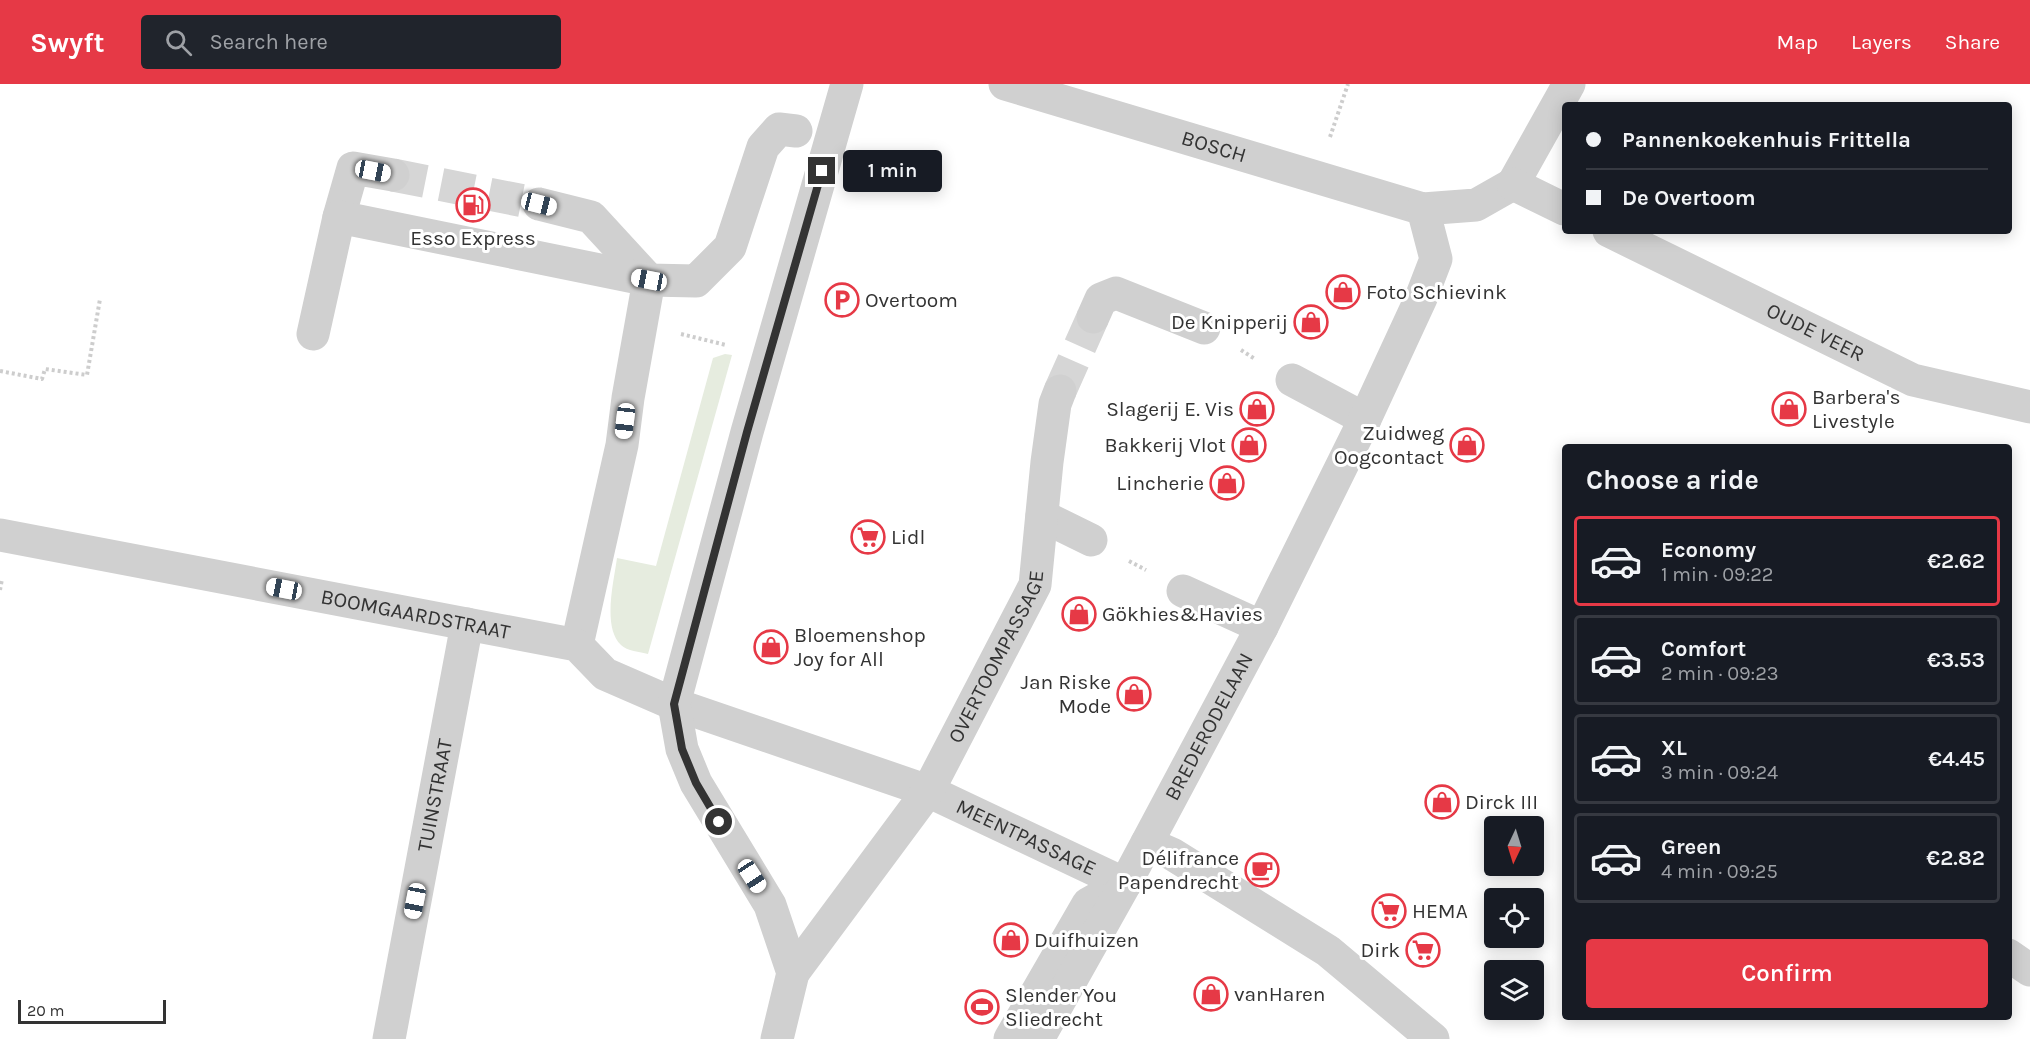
<!DOCTYPE html>
<html lang="en">
<head>
<meta charset="utf-8">
<style>
  :root { --surface:#171b24; --page:#20242c; --text:#f1f3f6; --muted:#9ea1a6; --line:#363941; --accent:#e63946 }
  body { margin:0; font-family:Karla,sans-serif; background:var(--page); color:var(--text); height:100vh; display:flex; flex-direction:column; font-size:22px; white-space:nowrap }
  * { box-sizing:border-box; margin:0 }
  p { font-size:20px; color:var(--muted) }
  .icon { flex:none; width:33px; height:33px; fill:none; stroke:currentColor; stroke-width:2; stroke-linecap:round; stroke-linejoin:round }
  .map { position:relative; flex:1; overflow:hidden }
  .sheet { position:absolute; left:1562px; top:360px; width:450px; height:576px; display:flex; flex-direction:column; background:var(--surface); border-radius:6px; box-shadow:0 3px 15px #0003 }
  .sheet>* { flex:none }
  .guide { position:absolute; left:1562px; top:18px; width:450px; height:132px; border-radius:6px; box-shadow:0 3px 15px #0003; display:grid; align-content:center; height:132px; padding:0 24px; background:var(--surface) }
  .needle { width:39px; rotate:184deg }
  .tools { position:absolute; left:1484px; top:732px; display:grid; gap:12px }
  .tools a { display:grid; place-items:center; width:60px; height:60px; border-radius:6px; background:var(--surface); box-shadow:0 3px 15px #0003; font-size:30px }
  .scale { position:absolute; left:18px; bottom:15px; width:148px; box-sizing:border-box; padding-left:6px; border:3px solid #333; border-top:0; font-size:16px; line-height:21px; white-space:nowrap; color:#333; -webkit-text-stroke:4px #fff; paint-order:stroke }
  .end { position:absolute; width:27px; height:27px; margin:-14px; border:8px solid #333; background:#fff; box-shadow:0 0 0 3px #fff }
  .from { border-radius:50% }
  .bubble { position:absolute; height:42px; border-radius:6px; background:var(--surface); box-shadow:0 3px 15px #0003; font-size:20px; font-weight:600; line-height:42px; text-align:center }
  .car { position:absolute; width:18px; height:36px; margin:-18px -9px; border-radius:8px; box-shadow:0 0 4px 2px #0007; background:linear-gradient(#fff 24%,#345 0 40%,#fff 0 76%,#345 0 86%,#fff 0) }
  .guide b { display:flex; align-items:center; gap:21px; height:57px; font-size:22px }
  .guide b+b { border-top:2px solid var(--line) }
  .guide i { width:15px; height:15px; background:var(--text) }
  ul { padding:0; list-style:none }
  li { display:flex; align-items:center; gap:18px; height:90px; margin:0 12px 9px; padding:0 12px; border:3px solid var(--line); border-radius:6px }
  li div { flex:1 }
  li b { display:block; font-size:22px }
  li em { font-style:normal; font-weight:600 }
  li.selected { border-color:var(--accent) }
  li>.icon { width:54px; height:54px; stroke-width:1.5 }
  h2 { padding:0 24px; font-size:27px; line-height:72px }
  .action { display:flex; gap:12px; margin-top:auto; padding:12px 24px }
  .action a { flex:1; height:69px; border-radius:6px; background:var(--accent); color:#fff; font-size:24px; font-weight:600; line-height:69px; text-align:center }
  header { display:flex; align-items:center; gap:36px; box-sizing:border-box; height:84px; padding:0 30px; background:var(--accent); color:#fff }
  header strong { font-size:28px }
  nav { display:flex; gap:33px; margin-inline-start:auto; font-size:21px }
  .search { width:420px; height:54px; background:var(--page); display:flex; align-items:center; gap:15px; box-sizing:border-box; padding:0 21px; border-radius:6px; color:var(--muted); font-size:22px }
  .map>svg:first-child { display:block }
</style>
</head>
<body>
<header>
<strong>Swyft</strong>
<div class="search"><svg class="icon" aria-label="search" viewBox="0 0 24 24"><circle cx="10" cy="10" r="6"/><path d="M15 15l6 6"/></svg>Search here</div>
<nav><a>Map</a><a>Layers</a><a>Share</a></nav>
</header>
<div class="map">
<svg width="2030" height="955" viewBox="0 0 2030 955">
  <rect width="100%" height="100%" fill="#fff"/>
  <path fill="#e6ecdf" d="M725 270 732 271 648 570C640 568 627 567 621 561 602 543 614 497 617 474L656 482 713 274Z"/>
  <g fill="none" stroke-linecap="round" stroke-linejoin="round">
    <path stroke="#d6d6d6" stroke-width="33" stroke-dasharray="33 16" stroke-linecap="butt" d="M393 91 539 120
      M1060 307 1093 233"/>
    <path stroke="#cdcdcd" stroke-width="4" stroke-dasharray="3 3" stroke-linecap="butt" d="M1330 53 1348 0
      M681 250 726 261
      M1241 266 1255 275
      M0 287 42 295 45 285 87 291 100 215
      M1129 477 1146 486
      M0 506 2 495"/>
    <g stroke="#d0d0d0" stroke-width="33">
      <path id="s1" d="M1005 0 1423 125 1476 121 1513 100"/>
      <path d="M1513 100 1569 0"/>
      <path d="M1513 100 1564 125"/>
      <path d="M539 120 591 133 649 196 628 314 622 361 577 561"/>
      <path d="M339 133 353 84 393 91"/>
      <path id="s2" d="M1609 147 1913 296 2030 323"/>
      <path d="M1093 233 1101 215 1116 209 1204 244"/>
      <path d="M313 250 339 133 649 196 696 197 730 163 763 63 779 45 796 47"/>
      <path d="M1292 296 1365 335"/>
      <path d="M1042 432 1091 456"/>
      <path id="s3" d="M0 451 577 561 605 590 674 620 928 707 1125 800"/>
      <path d="M1183 507 1262 543"/>
      <path d="M1147 759 1172 770 1328 867 1433 955"/>
      <path d="M2008 871 2030 886"/>
      <path id="s4" d="M793 889 928 707 1035 501 1047 378 1055 320 1060 307"/>
      <path id="s5" d="M389 955 467 540"/>
      <path d="M777 955 793 889 770 821 696 699 682 665 674 620 747 348 847 0"/>
      <path d="M1010 955 1088 820 1097 815"/>
      <path id="s6" d="M1038 955 1125 800 1262 543 1365 335 1421 214 1436 175 1423 125"/>
    </g>
  </g>
  <g fill="none" stroke-linecap="round" stroke-linejoin="round">
    <path stroke="#333" stroke-width="8" d="M719 738 696 699 682 665 674 620 747 348 822 87"/>
  </g>
  <defs>
    <symbol id="fuel-ring" viewBox="-11 -11 22 22"><circle r="9.5" fill="#fff" stroke="#e63946" stroke-width="1.5"/><path d="M-5.5-6h7V0h2V4h1.3V-2.5L3-4.5l.8-.8L6-3V5H2.5V1h-1V6h-7ZM-4.2-4.7v3.2H.2V-4.7Z" fill="#e63946"/></symbol>
    <symbol id="shop-ring" viewBox="-11 -11 22 22"><circle r="9.5" fill="#fff" stroke="#e63946" stroke-width="1.5"/><path d="M-5-2.5h2.3a2.7 3.5 0 0 1 5.4 0H5L5.5 6h-11ZM-1.5-2.5h3a1.5 2.3 0 0 0-3 0Z" fill="#e63946"/></symbol>
    <symbol id="parking-ring" viewBox="-11 -11 22 22"><circle r="9.5" fill="#fff" stroke="#e63946" stroke-width="1.5"/><path d="M-3.5-5.5H1a3.5 3.5 0 0 1 0 7H-1V5.5H-3.5ZM-1-3.4V-.6H.8a1.4 1.4 0 0 0 0-2.8Z" fill="#e63946"/></symbol>
    <symbol id="supermarket-ring" viewBox="-11 -11 22 22"><circle r="9.5" fill="#fff" stroke="#e63946" stroke-width="1.5"/><path d="M-6-5.5h2.5l.6 2H6L4.5 2H-2.5L-4.4-4H-6ZM-1.5 3.2a1.3 1.3 0 1 0 .1 0ZM3 3.2a1.3 1.3 0 1 0 .1 0Z" fill="#e63946"/></symbol>
    <symbol id="cafe-ring" viewBox="-11 -11 22 22"><circle r="9.5" fill="#fff" stroke="#e63946" stroke-width="1.5"/><path d="M-5.5-4.5H6V0H3Q3 3.5 0 3.5H-2.5Q-5.5 3.5-5.5 0ZM3-3.2v2h1.7v-2ZM-6 4.5H4V6H-6Z" fill="#e63946"/></symbol>
    <symbol id="stadium-ring" viewBox="-11 -11 22 22"><circle r="9.5" fill="#fff" stroke="#e63946" stroke-width="1.5"/><path d="M0-5a6.5 5 0 1 0 0 10a6.5 5 0 1 0 0-10ZM-3.5-1.8h7v3.6h-7Z" fill="#e63946"/></symbol>
  </defs>
  <g fill-rule="evenodd">
    <use href="#fuel-ring" x="454" y="102" width="38" height="38"/>
    <use href="#shop-ring" x="1324" y="189" width="38" height="38"/>
    <use href="#parking-ring" x="823" y="197" width="38" height="38"/>
    <use href="#shop-ring" x="1292" y="219" width="38" height="38"/>
    <use href="#shop-ring" x="1238" y="306" width="38" height="38"/>
    <use href="#shop-ring" x="1770" y="306" width="38" height="38"/>
    <use href="#shop-ring" x="1230" y="342" width="38" height="38"/>
    <use href="#shop-ring" x="1448" y="342" width="38" height="38"/>
    <use href="#shop-ring" x="1208" y="380" width="38" height="38"/>
    <use href="#supermarket-ring" x="849" y="434" width="38" height="38"/>
    <use href="#shop-ring" x="1060" y="511" width="38" height="38"/>
    <use href="#shop-ring" x="752" y="544" width="38" height="38"/>
    <use href="#shop-ring" x="1115" y="591" width="38" height="38"/>
    <use href="#shop-ring" x="1423" y="699" width="38" height="38"/>
    <use href="#cafe-ring" x="1243" y="767" width="38" height="38"/>
    <use href="#supermarket-ring" x="1370" y="808" width="38" height="38"/>
    <use href="#shop-ring" x="992" y="837" width="38" height="38"/>
    <use href="#supermarket-ring" x="1404" y="847" width="38" height="38"/>
    <use href="#shop-ring" x="1192" y="891" width="38" height="38"/>
    <use href="#stadium-ring" x="963" y="904" width="38" height="38"/>
  </g>
  <g text-anchor="middle" stroke-width="6" stroke-linejoin="round" paint-order="stroke">
    <g font-size="21" fill="#333" stroke="#fff">
      <text dy="7" stroke="none"><textPath href="#s1" startOffset="218">BOSCH</textPath></text>
      <text dy="7" stroke="none"><textPath href="#s2" startOffset="230">OUDE VEER</textPath></text>
      <text dy="7" stroke="none"><textPath href="#s3" startOffset="423">BOOMGAARDSTRAAT</textPath></text>
      <text dy="7" stroke="none"><textPath href="#s4" startOffset="378">OVERTOOMPASSAGE</textPath></text>
      <text dy="7" stroke="none"><textPath href="#s6" startOffset="356">BREDERODELAAN</textPath></text>
      <text dy="7" stroke="none"><textPath href="#s5" startOffset="248">TUINSTRAAT</textPath></text>
      <text dy="7" stroke="none"><textPath href="#s3" startOffset="1080">MEENTPASSAGE</textPath></text>
    </g>
    <g font-size="21" fill="#333" stroke="#fff" text-anchor="start">
      <text x="473" y="161" text-anchor="middle">Esso Express</text>
      <text x="1366" y="215">Foto Schievink</text>
      <text x="865" y="223">Overtoom</text>
      <text x="1288" y="245" text-anchor="end">De Knipperij</text>
      <text x="1812" y="320">Barbera's<tspan x="1812" dy="24">Livestyle</tspan></text>
      <text x="1234" y="332" text-anchor="end">Slagerij E. Vis</text>
      <text x="1444" y="356" text-anchor="end">Zuidweg<tspan x="1444" dy="24">Oogcontact</tspan></text>
      <text x="1226" y="368" text-anchor="end">Bakkerij Vlot</text>
      <text x="1204" y="406" text-anchor="end">Lincherie</text>
      <text x="891" y="460">Lidl</text>
      <text x="1102" y="537">Gökhies&amp;Havies</text>
      <text x="794" y="558">Bloemenshop<tspan x="794" dy="24">Joy for All</tspan></text>
      <text x="1111" y="605" text-anchor="end">Jan Riske<tspan x="1111" dy="24">Mode</tspan></text>
      <text x="1465" y="725">Dirck III</text>
      <text x="1239" y="781" text-anchor="end">Délifrance<tspan x="1239" dy="24">Papendrecht</tspan></text>
      <text x="1412" y="834">HEMA</text>
      <text x="1034" y="863">Duifhuizen</text>
      <text x="1400" y="873" text-anchor="end">Dirk</text>
      <text x="1234" y="917">vanHaren</text>
      <text x="1005" y="918">Slender You<tspan x="1005" dy="24">Sliedrecht</tspan></text>
    </g>
  </g>
</svg>
<div class="tools">
<a><svg class="needle" viewBox="-14 -14 28 28"><path d="M0-13l5 13h-10z" fill="#e53935"/><path d="M0 13l5-13h-10z" fill="#9ea1a6"/></svg></a>
<a><svg class="icon" aria-label="locate" viewBox="0 0 24 24"><circle cx="12" cy="12" r="6"/><path d="M12 2v4M12 18v4M2 12h4M18 12h4"/></svg></a>
<a><svg class="icon" aria-label="layers" viewBox="0 0 24 24"><path d="M12 4l9 5-9 5-9-5zM3 14l9 5 9-5"/></svg></a>
</div>
<div class="scale">20 m</div>
<i class="end from" style="left:719px;top:738px"></i>
<i class="end" style="left:822px;top:87px"></i>
<div class="bubble" style="left:843px;top:66px;width:99px">1 min</div>
<i class="car" style="left:373px;top:87px;rotate:101deg"></i>
<i class="car" style="left:539px;top:120px;rotate:104deg"></i>
<i class="car" style="left:649px;top:196px;rotate:281deg"></i>
<i class="car" style="left:625px;top:337px;rotate:187deg"></i>
<i class="car" style="left:284px;top:505px;rotate:281deg"></i>
<i class="car" style="left:752px;top:792px;rotate:147deg"></i>
<i class="car" style="left:415px;top:817px;rotate:191deg"></i>
<div class="guide">
<b><i class="from"></i>Pannenkoekenhuis Frittella</b>
<b><i></i>De Overtoom</b>
</div>
<section class="sheet">
<h2>Choose a ride</h2>
<ul>
<li class="selected"><svg class="icon" aria-label="car" viewBox="0 0 24 24"><path d="M5 17H2v-5l4-1 3-4h7l3 4 3 1v5h-3M9 17h6M6 11h13"/><circle cx="7" cy="17" r="2"/><circle cx="17" cy="17" r="2"/></svg><div><b>Economy</b><p>1 min · 09:22</p></div><em>€2.62</em></li>
<li><svg class="icon" aria-label="car" viewBox="0 0 24 24"><path d="M5 17H2v-5l4-1 3-4h7l3 4 3 1v5h-3M9 17h6M6 11h13"/><circle cx="7" cy="17" r="2"/><circle cx="17" cy="17" r="2"/></svg><div><b>Comfort</b><p>2 min · 09:23</p></div><em>€3.53</em></li>
<li><svg class="icon" aria-label="car" viewBox="0 0 24 24"><path d="M5 17H2v-5l4-1 3-4h7l3 4 3 1v5h-3M9 17h6M6 11h13"/><circle cx="7" cy="17" r="2"/><circle cx="17" cy="17" r="2"/></svg><div><b>XL</b><p>3 min · 09:24</p></div><em>€4.45</em></li>
<li><svg class="icon" aria-label="car" viewBox="0 0 24 24"><path d="M5 17H2v-5l4-1 3-4h7l3 4 3 1v5h-3M9 17h6M6 11h13"/><circle cx="7" cy="17" r="2"/><circle cx="17" cy="17" r="2"/></svg><div><b>Green</b><p>4 min · 09:25</p></div><em>€2.82</em></li>
</ul>
<div class="action"><a>Confirm</a></div>
</section>
</div>
</body>
</html>
